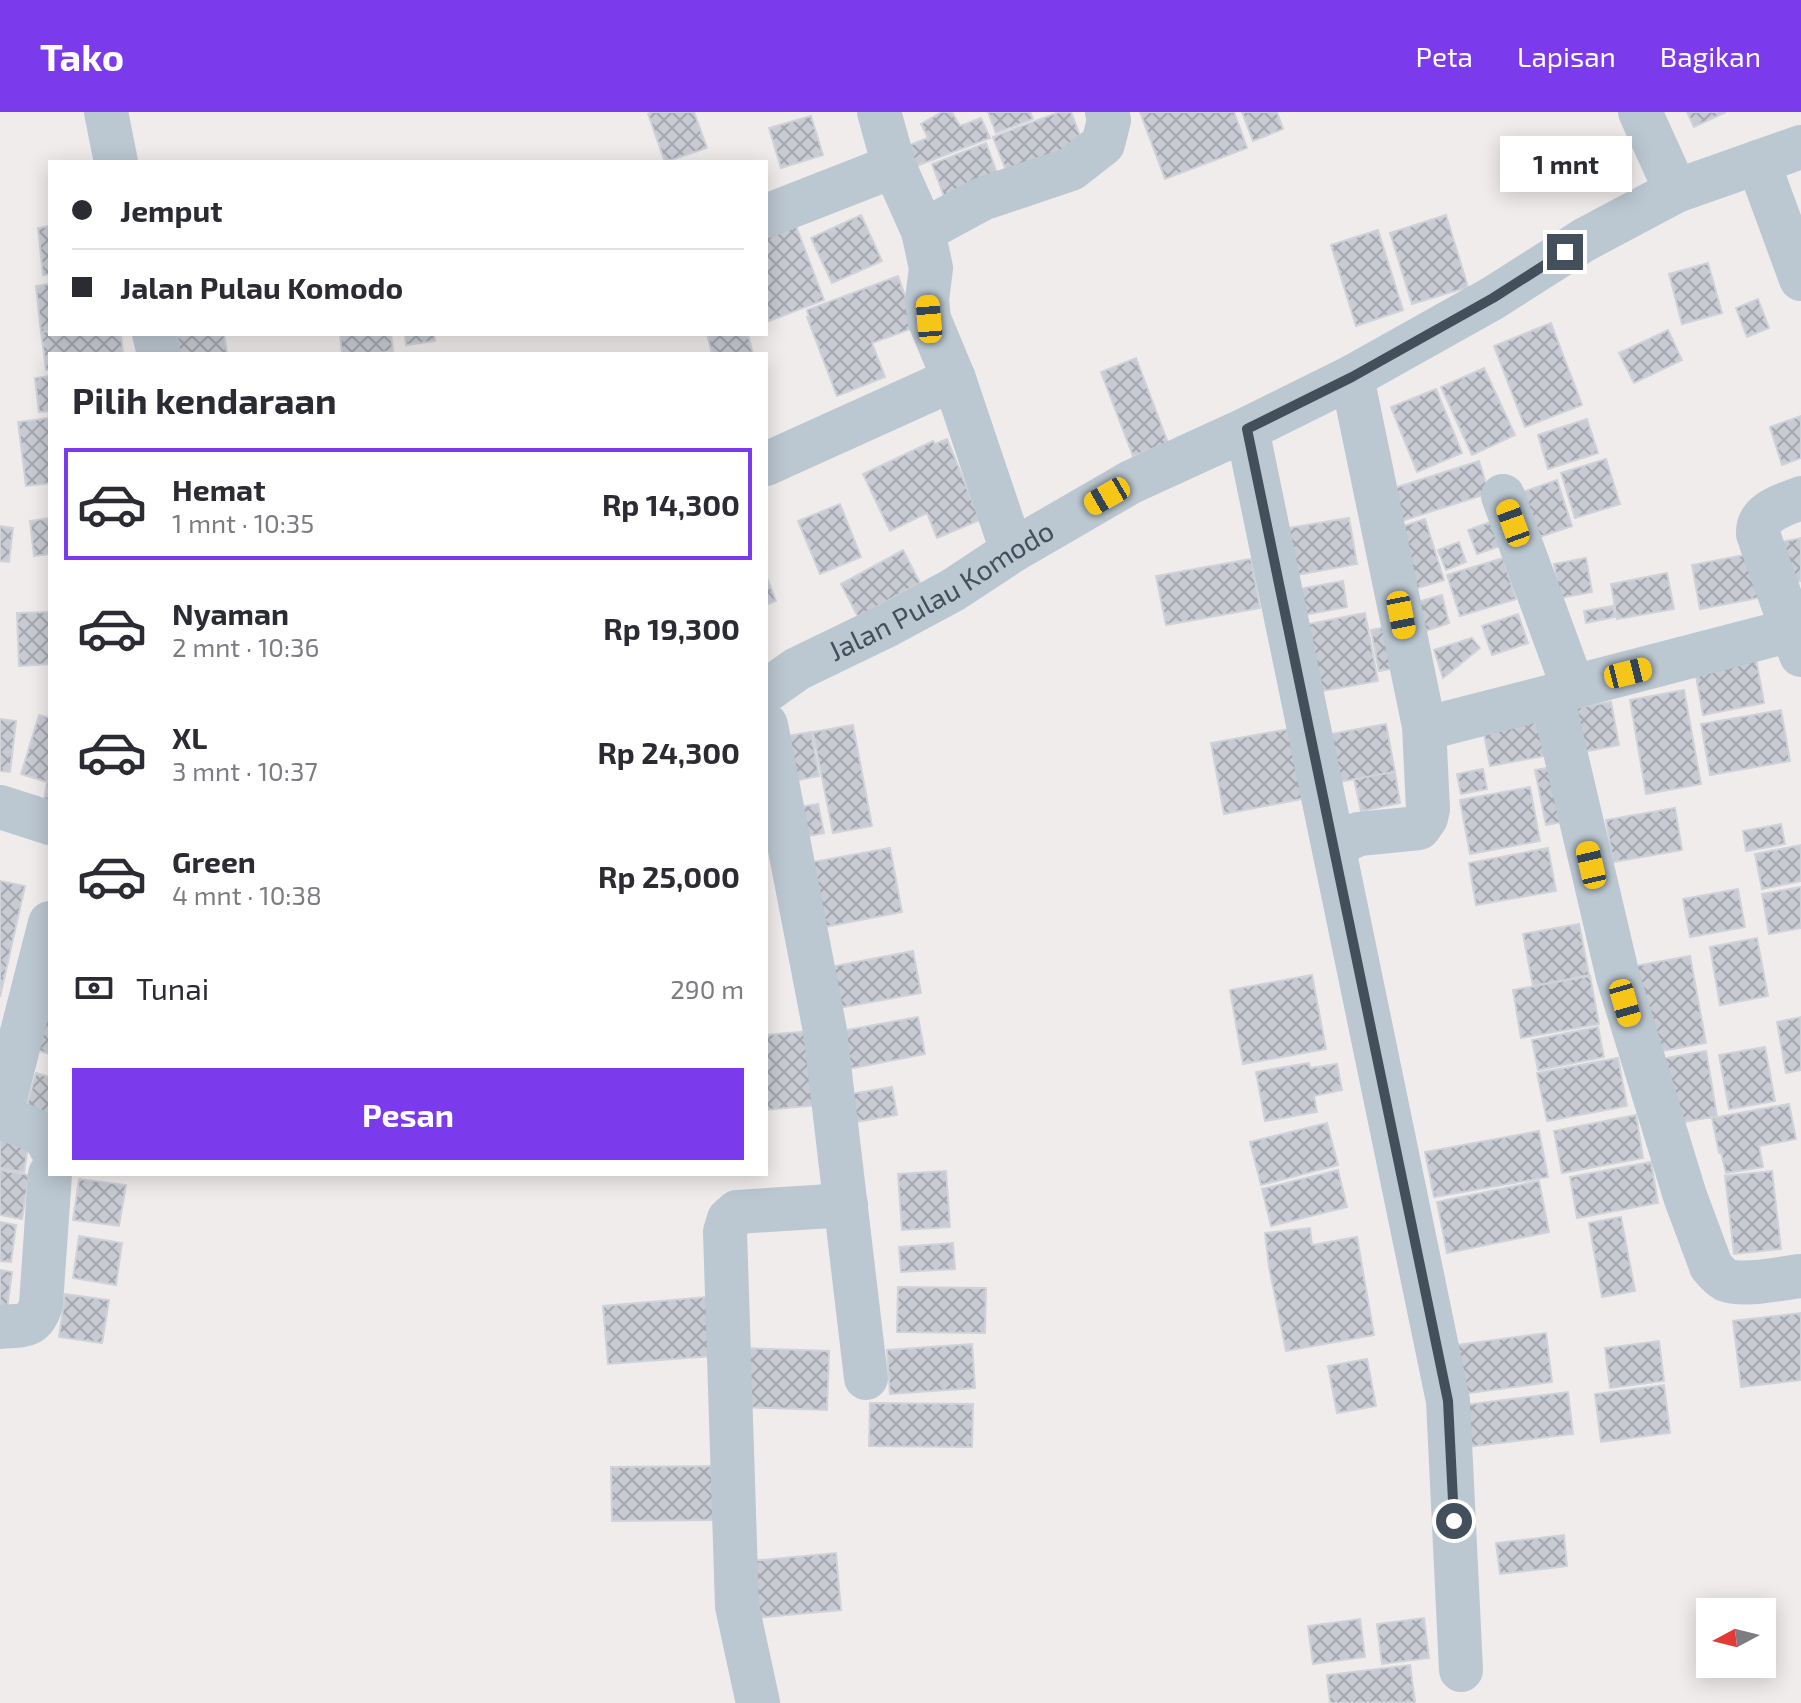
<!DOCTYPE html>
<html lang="id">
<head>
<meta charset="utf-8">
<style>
  :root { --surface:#fff; --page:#f2f2f3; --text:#2b2b33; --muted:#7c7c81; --line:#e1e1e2; --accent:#7c3aed }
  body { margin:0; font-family:"Exo 2",sans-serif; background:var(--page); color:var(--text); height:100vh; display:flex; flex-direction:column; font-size:30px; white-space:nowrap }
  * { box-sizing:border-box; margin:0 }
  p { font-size:26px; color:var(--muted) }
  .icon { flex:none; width:44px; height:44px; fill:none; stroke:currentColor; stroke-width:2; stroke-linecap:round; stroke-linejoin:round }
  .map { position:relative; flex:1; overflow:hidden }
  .panel { position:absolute; left:48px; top:240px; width:720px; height:824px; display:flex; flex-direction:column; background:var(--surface); border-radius:0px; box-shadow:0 4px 20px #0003 }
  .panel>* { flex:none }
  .banner { position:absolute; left:48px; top:48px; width:720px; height:176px; border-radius:0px; box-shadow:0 4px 20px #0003; display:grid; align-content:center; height:176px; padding:0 24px; background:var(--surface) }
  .needle { width:52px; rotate:263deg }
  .tools { position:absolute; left:1696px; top:1486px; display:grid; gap:16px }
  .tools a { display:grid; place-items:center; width:80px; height:80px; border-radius:0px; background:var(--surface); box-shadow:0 4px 20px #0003; font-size:40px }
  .end { position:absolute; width:36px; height:36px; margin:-18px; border:10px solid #43505c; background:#fff; box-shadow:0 0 0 4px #fff }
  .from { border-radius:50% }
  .bubble { position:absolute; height:56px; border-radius:0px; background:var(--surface); box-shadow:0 4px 20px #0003; font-size:26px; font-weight:700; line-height:56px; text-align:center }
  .car { position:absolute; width:24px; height:48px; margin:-24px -12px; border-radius:10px; box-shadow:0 0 6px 2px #0007; background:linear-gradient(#f5c518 24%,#345 0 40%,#f5c518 0 76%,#345 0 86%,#f5c518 0) }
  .banner b { display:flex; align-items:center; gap:28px; height:76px; font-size:30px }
  .banner b+b { border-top:2px solid var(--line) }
  .banner i { width:20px; height:20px; background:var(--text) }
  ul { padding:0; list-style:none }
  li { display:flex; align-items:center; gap:24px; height:112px; margin:0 16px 12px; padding:0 8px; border:4px solid transparent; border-radius:0px }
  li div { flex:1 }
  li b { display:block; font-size:30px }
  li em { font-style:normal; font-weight:700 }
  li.active { border-color:var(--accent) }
  li>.icon { width:72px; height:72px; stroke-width:1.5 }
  h2 { padding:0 24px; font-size:36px; line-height:96px }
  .pay { display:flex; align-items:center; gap:20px; height:88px; padding:0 24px; font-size:30px }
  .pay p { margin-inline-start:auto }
  .primary-button { display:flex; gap:16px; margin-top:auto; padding:16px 24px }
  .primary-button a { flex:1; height:92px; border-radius:0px; background:var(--accent); color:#fff; font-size:32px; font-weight:700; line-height:92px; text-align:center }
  header { display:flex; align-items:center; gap:48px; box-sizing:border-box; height:112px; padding:0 40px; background:var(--accent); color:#fff }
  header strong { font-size:38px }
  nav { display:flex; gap:44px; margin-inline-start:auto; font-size:28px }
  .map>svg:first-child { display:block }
</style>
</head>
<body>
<header>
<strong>Tako</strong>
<nav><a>Peta</a><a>Lapisan</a><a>Bagikan</a></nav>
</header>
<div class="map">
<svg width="1801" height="1591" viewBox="0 0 1801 1591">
  <defs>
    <pattern id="building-cross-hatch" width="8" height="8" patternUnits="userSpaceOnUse" patternTransform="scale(2)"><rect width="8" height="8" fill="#c8cbd3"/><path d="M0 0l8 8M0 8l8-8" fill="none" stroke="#a4a7ae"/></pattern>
  </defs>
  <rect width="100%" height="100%" fill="#f0ecec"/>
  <path fill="url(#building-cross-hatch)" stroke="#d0d2d9" stroke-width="2" d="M652 0H694L707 36 665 50 648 2Z
    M942 0H952L960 14 981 6 990 26 911 56 902 36 928 26 921 12Z
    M988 0H1030L1033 7 996 21Z
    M1059 0H1071L1087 42 1011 71 993 25Z
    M1140 0H1234L1247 36 1165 67Z
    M1242 0H1277L1283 17 1253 29Z
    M1687 0H1726L1694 15Z
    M811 4 823 43 781 56 769 16Z
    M986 31 1002 75 948 95 932 52Z
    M861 103 882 149 832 171 811 126Z
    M1446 103 1468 175 1412 192 1390 121Z
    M50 114V162L43 163 38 116Z
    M796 114 824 188 769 209 766 201V125Z
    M1378 118 1403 198 1356 214 1331 133Z
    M1708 151 1722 201 1682 212 1669 162Z
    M898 164 916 215 872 231 885 265 837 284 807 205H809L807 198Z
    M50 172V219L41 220 36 174Z
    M1758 187 1769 216 1747 225 1736 196Z
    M1551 211 1582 293 1525 315 1494 234Z
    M1668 218 1682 248 1634 271 1619 241Z
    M50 219V222H121L123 242H50V257L46 258 41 220Z
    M177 222H224L227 241 179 242Z
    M340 222H391L393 239 371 242H342Z
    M405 222H434L435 229 406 233Z
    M707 222H748L753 242H712Z
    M1136 246 1168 331 1133 344 1101 260Z
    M1484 256 1515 323 1472 343 1441 275Z
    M50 264V299L39 300 35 266Z
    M1436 277 1462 341 1417 360 1391 295Z
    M1801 304V346L1782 353 1770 315Z
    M50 306V371L26 374 18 310Z
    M1587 307 1598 341 1548 357 1538 323Z
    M947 327 980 408 937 426 927 401 890 419 863 362 933 329 935 332Z
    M1606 347 1620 392 1575 406 1561 361Z
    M1479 349 1489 381 1392 412 1382 380Z
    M1557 368 1572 414 1528 429 1514 383Z
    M840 392 861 445 820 462 798 409Z
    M50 406V442L34 444 30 409Z
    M1349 406 1357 452 1296 463 1288 416Z
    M1425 407 1444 468 1411 478 1392 418Z
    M1495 408 1503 433 1477 442 1468 418Z
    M0 414 13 416 9 450 0 449Z
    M1801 426V469L1784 472 1777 431Z
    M1459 430 1466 450 1446 458 1438 438Z
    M903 438 920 471 858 505 841 472Z
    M1755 441 1763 485 1700 497 1692 453Z
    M1503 446 1516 487 1460 504 1447 463Z
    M1586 446 1592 480 1560 486 1554 452Z
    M1251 447 1260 496 1166 513 1156 464Z
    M1667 461 1674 497 1617 507 1611 472Z
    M766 463 776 489 766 493Z
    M1343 469 1347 495 1298 504 1294 478Z
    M1442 483 1449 511 1414 523 1407 493Z
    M1613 494 1615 505 1586 511 1584 499Z
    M50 500V552L19 554 17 501Z
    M1365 501 1378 569 1316 580 1304 513Z
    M1518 502 1528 531 1492 543 1482 514Z
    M1398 513 1406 554 1379 559 1371 518Z
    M1472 526 1480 536 1443 566 1434 538Z
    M1755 541 1764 591 1703 603 1694 553Z
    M1684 578 1701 672 1646 682 1630 588Z
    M1611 590 1619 633 1582 640 1574 596Z
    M1546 594 1555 642 1490 654 1481 606Z
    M1781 598 1790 649 1710 663 1701 612Z
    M39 603 50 606V690L44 689 47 670 21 662Z
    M0 607 16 609 10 660 0 659Z
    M1386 612 1395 660 1333 671 1325 623Z
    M853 613 872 714 833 721 813 620Z
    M1295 616 1307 686 1224 702 1211 631Z
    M811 620 819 664 783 671 775 626Z
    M1557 654 1567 709 1546 713 1535 658Z
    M1483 657 1487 677 1461 682 1457 662Z
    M1395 660 1400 691 1361 699 1354 667Z
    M1530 675 1540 729 1470 742 1460 688Z
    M818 692 824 721 794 727 788 697Z
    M1675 696 1682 738 1613 750 1606 708Z
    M1781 712 1785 732 1746 739 1743 719Z
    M1801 733V769L1762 777 1755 742Z
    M890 736 902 800 814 817 802 752Z
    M1548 736 1556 779 1476 793 1469 751Z
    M0 769 25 774 0 885Z
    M1801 775V816L1769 822 1762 782Z
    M1738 777 1745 815 1690 825 1683 787Z
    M1579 812 1589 863 1533 874 1523 822Z
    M1757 826 1768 884 1720 893 1710 835Z
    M913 839 921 881 833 897 825 856Z
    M1690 844 1706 931 1651 941 1635 854Z
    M1312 863 1326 937 1243 952 1230 878Z
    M1590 864 1599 912 1521 926 1513 878Z
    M50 868V942L32 937Z
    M918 905 925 942 848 957 841 919Z
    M1801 905V958L1786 961 1777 910Z
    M1598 915 1604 945 1538 958 1532 928Z
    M810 919 817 993 766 998V923Z
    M1765 935 1775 989 1729 997 1719 943Z
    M1706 939 1717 1004 1673 1012 1661 947Z
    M1618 946 1627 994 1547 1009 1537 961Z
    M1309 951 1310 956 1337 952 1342 978 1314 984 1317 1000 1265 1009 1256 960Z
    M36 961 50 965V1011L24 1003Z
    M892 975 897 1003 850 1011 845 983Z
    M1789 992 1796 1027 1759 1034 1763 1055 1726 1061 1721 1041H1719L1712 1006Z
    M1636 1003 1643 1046 1562 1061 1554 1019Z
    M1327 1011 1338 1053 1261 1073 1250 1030Z
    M0 1016 30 1021 24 1060 0 1056Z
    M1539 1019 1548 1065 1434 1085 1425 1040Z
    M1651 1050 1658 1091 1577 1106 1570 1065Z
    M0 1058 29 1063 22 1107 0 1103Z
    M1338 1058 1347 1095 1271 1114 1262 1077Z
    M946 1059 950 1115 902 1118 898 1062Z
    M1772 1059 1781 1137 1734 1142 1725 1064Z
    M79 1067 126 1073 119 1114 73 1108Z
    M1539 1069 1549 1120 1447 1141 1437 1090Z
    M1621 1105 1635 1179 1602 1185 1589 1111Z
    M0 1110 16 1113 11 1150 0 1149Z
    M1310 1116 1312 1133 1357 1125 1374 1223 1286 1239 1269 1155 1265 1121Z
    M79 1124 122 1131 116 1173 73 1166Z
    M953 1131 955 1157 901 1160 899 1135Z
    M0 1158 12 1160 6 1205 0 1204Z
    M898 1175 986 1176 985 1221 897 1220Z
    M65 1182 109 1188 102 1231 59 1225Z
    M707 1185 712 1244 608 1252 603 1194Z
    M1801 1201V1268L1741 1275 1733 1209Z
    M1546 1221 1552 1270 1462 1282 1456 1233Z
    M1659 1229 1664 1269 1610 1276 1605 1236Z
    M972 1232 975 1276 890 1282 887 1238Z
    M740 1236 829 1239 827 1298 738 1295Z
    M1367 1247 1376 1294 1337 1301 1328 1254Z
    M1664 1273 1670 1321 1601 1330 1595 1282Z
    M1568 1280 1573 1322 1460 1336 1455 1294Z
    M870 1291 973 1292 972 1335 869 1334Z
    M718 1354 719 1408 612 1409 611 1355Z
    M1564 1423 1567 1454 1500 1462 1496 1431Z
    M836 1441 841 1498 755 1506 750 1449Z
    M1424 1506 1429 1546 1382 1552 1377 1512Z
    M1360 1507 1365 1545 1313 1552 1308 1514Z
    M1410 1553 1415 1590 1330 1591 1327 1563Z"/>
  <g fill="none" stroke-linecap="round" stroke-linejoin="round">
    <g stroke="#bbc7d1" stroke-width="44">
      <path d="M106 0 116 50"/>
      <path d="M879 0 894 54 923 119 931 156 927 188 929 207 954 267 1012 439"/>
      <path d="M1640 0 1676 79"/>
      <path d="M1758 50 1801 167"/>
      <path d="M766 104 894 54"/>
      <path d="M923 119 982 87 1071 57 1103 32 1109 8 1107 0"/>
      <path d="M154 222 159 242"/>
      <path d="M1247 317 1448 1289 1461 1558"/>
      <path d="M766 352 954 267"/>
      <path d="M1503 384 1573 575"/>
      <path d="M1801 386C1784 393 1757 399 1758 422L1801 543"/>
      <path id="s1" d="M766 579 797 557 888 513 953 478 1012 439 1131 370 1247 317 1352 265 1493 186 1584 128 1676 79 1801 35"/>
      <path d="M1552 584 1618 865 1685 1084 1711 1154C1715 1159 1720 1165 1726 1168 1744 1175 1781 1166 1801 1164"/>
      <path d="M766 613 825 919 866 1266"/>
      <path d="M1424 614H1435L1552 584 1573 575 1792 518 1801 514"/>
      <path d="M0 695 50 711"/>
      <path d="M1334 733 1359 722 1419 716 1426 706 1428 697 1424 614 1352 265"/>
      <path d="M0 1006 50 811"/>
      <path d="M0 1006C17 1012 43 1016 50 1034"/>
      <path d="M0 1215C22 1213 34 1217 41 1192L50 1062"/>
      <path d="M758 1591 737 1494 725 1120 729 1107 737 1100 846 1093"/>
    </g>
  </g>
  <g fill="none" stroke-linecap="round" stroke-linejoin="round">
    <path stroke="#43505c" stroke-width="10" d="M1454 1409 1448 1289 1247 317 1352 265 1493 186 1565 140"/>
  </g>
  <g text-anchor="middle" stroke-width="8" stroke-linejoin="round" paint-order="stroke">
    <g font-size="28" fill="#43505c" stroke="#fff">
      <text dy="10" stroke="none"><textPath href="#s1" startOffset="202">Jalan Pulau Komodo</textPath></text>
    </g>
  </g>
</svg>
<div class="tools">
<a><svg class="needle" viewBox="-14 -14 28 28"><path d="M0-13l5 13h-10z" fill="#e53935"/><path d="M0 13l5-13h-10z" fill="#7c7c81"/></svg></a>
</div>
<i class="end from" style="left:1454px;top:1409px"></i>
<i class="end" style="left:1565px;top:140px"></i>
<div class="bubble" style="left:1500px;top:24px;width:132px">1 mnt</div>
<i class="car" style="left:929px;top:207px;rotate:355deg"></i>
<i class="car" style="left:1107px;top:384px;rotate:240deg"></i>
<i class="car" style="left:1513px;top:411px;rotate:340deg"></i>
<i class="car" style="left:1401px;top:503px;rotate:169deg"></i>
<i class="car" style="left:1628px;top:561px;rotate:76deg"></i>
<i class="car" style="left:1591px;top:753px;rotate:347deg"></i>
<i class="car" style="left:1625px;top:891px;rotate:164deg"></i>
<div class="banner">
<b><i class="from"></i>Jemput</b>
<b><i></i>Jalan Pulau Komodo</b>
</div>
<section class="panel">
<h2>Pilih kendaraan</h2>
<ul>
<li class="active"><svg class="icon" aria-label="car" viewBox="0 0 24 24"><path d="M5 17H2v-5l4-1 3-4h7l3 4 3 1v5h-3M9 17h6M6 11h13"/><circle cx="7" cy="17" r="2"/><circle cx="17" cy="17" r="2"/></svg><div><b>Hemat</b><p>1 mnt · 10:35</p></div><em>Rp 14,300</em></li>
<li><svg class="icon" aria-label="car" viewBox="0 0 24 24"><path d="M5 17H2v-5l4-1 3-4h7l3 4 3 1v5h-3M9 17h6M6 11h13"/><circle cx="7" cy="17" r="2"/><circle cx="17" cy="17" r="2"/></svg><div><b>Nyaman</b><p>2 mnt · 10:36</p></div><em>Rp 19,300</em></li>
<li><svg class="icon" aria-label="car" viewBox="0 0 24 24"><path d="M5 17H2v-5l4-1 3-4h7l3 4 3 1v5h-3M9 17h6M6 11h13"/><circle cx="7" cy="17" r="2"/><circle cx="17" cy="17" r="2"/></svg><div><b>XL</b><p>3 mnt · 10:37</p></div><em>Rp 24,300</em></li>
<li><svg class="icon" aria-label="car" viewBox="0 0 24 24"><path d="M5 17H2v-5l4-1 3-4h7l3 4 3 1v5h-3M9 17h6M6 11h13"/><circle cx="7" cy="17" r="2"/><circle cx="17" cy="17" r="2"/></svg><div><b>Green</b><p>4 mnt · 10:38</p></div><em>Rp 25,000</em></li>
</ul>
<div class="pay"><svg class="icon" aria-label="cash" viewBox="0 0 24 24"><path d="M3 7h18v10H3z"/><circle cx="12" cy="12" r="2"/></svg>Tunai<p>290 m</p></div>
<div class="primary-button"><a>Pesan</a></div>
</section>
</div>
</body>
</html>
